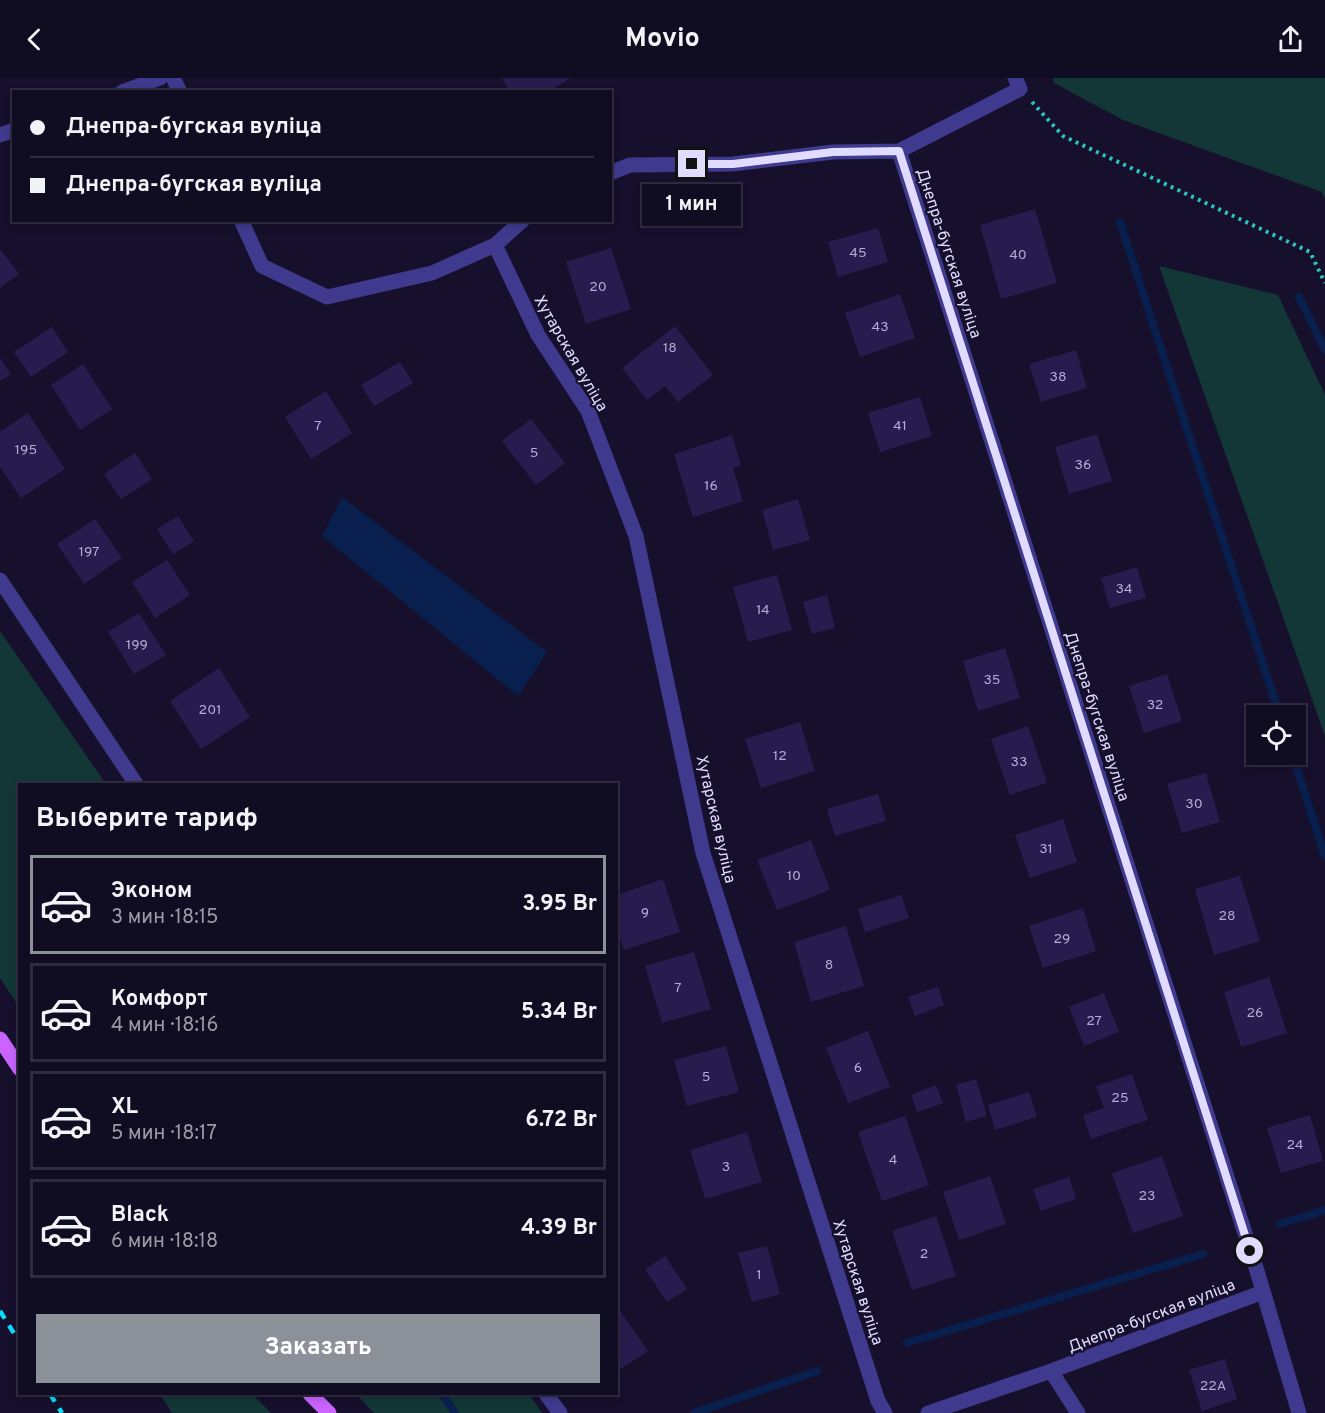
<!DOCTYPE html>
<html lang="ru">
<head>
<meta charset="utf-8">
<style>
  :root { --surface:#100c22; --page:#1e1a2f; --text:#f1f3f6; --muted:#9c9ba5; --line:#302c40; --accent:#8c9099 }
  body { margin:0; font-family:Overpass,sans-serif; background:var(--page); color:var(--text); height:100vh; display:flex; flex-direction:column; font-size:22px; white-space:nowrap }
  * { box-sizing:border-box; margin:0 }
  p { font-size:20px; color:var(--muted) }
  .icon { flex:none; width:33px; height:33px; fill:none; stroke:currentColor; stroke-width:2; stroke-linecap:round; stroke-linejoin:round }
  .map { position:relative; flex:1; overflow:hidden }
  .details { position:absolute; left:18px; top:705px; width:600px; height:612px; display:flex; flex-direction:column; background:var(--surface); border-radius:0px; box-shadow:0 3px 9px #0003,0 0 0 2px var(--line) }
  .details>* { flex:none }
  .hud { position:absolute; left:12px; top:12px; width:600px; height:132px; border-radius:0px; box-shadow:0 3px 9px #0003,0 0 0 2px var(--line); display:grid; align-content:center; height:132px; padding:0 18px; background:var(--surface) }
  .controls { position:absolute; left:1246px; top:627px; display:grid; gap:12px }
  .controls a { display:grid; place-items:center; width:60px; height:60px; border-radius:0px; background:var(--surface); box-shadow:0 3px 9px #0003,0 0 0 2px var(--line); font-size:30px }
  .end { position:absolute; width:27px; height:27px; margin:-14px; border:8px solid #e1dcff; background:#111; box-shadow:0 0 0 3px #111 }
  .from { border-radius:50% }
  .bubble { position:absolute; height:42px; border-radius:0px; background:var(--surface); box-shadow:0 3px 9px #0003,0 0 0 2px var(--line); font-size:20px; font-weight:700; line-height:42px; text-align:center }
  .hud b { display:flex; align-items:center; gap:21px; height:57px; font-size:22px }
  .hud b+b { border-top:2px solid var(--line) }
  .hud i { width:15px; height:15px; background:var(--text) }
  ul { padding:0; list-style:none }
  li { display:flex; align-items:center; gap:18px; height:99px; margin:0 12px 9px; padding:0 6px; border:3px solid var(--line); border-radius:0px }
  li div { flex:1 }
  li b { display:block; font-size:22px }
  li em { font-style:normal; font-weight:700 }
  li.selected { border-color:var(--accent) }
  li>.icon { width:54px; height:54px; stroke-width:1.5 }
  h2 { padding:0 18px; font-size:27px; line-height:72px }
  .cta { display:flex; gap:12px; margin-top:auto; padding:12px 18px }
  .cta a { flex:1; height:69px; border-radius:0px; background:var(--accent); color:#fff; font-size:24px; font-weight:700; line-height:69px; text-align:center }
  header { display:flex; justify-content:space-between; align-items:center; height:78px; padding:0 18px; background:var(--surface); font-size:27px; font-weight:700 }
  .map>svg:first-child { display:block }
</style>
</head>
<body>
<header><svg class="icon" aria-label="back" viewBox="0 0 24 24"><path d="M15 5l-7 7 7 7"/></svg>Movio<svg class="icon" aria-label="share" viewBox="0 0 24 24"><path d="M12 15V3M7 8l5-5 5 5M5 13v7h14v-7"/></svg></header>
<div class="map">
<svg width="1325" height="1335" viewBox="0 0 1325 1335">
  <rect width="100%" height="100%" fill="#16102d"/>
  <path fill="#133737" d="M1053 0H1325V120L1322 114 1123 42 1054 5Z
    M1159 188 1278 217 1325 317V658Z
    M0 553 106 706H20L19 929 0 900Z
    M160 1316H252L271 1335H172Z
    M356 1316H529L542 1335H374Z"/>
  <path fill="#091f4d" d="M342 419 547 574 518 618 322 458Z"/>
  <g fill="none" stroke-linecap="round" stroke-linejoin="round">
    <path stroke="#091f4d" stroke-width="8" d="M1120 144 1280 638
      M1299 219 1325 272
      M1292 676 1325 778
      M1280 1146 1325 1132
      M907 1265 1203 1176
      M442 1316 455 1335
      M694 1335 817 1293"/>
  </g>
  <path fill="#281c4f" d="M502 0H571L547 14H510Z
    M1035 131 1057 205 1001 221 980 147Z
    M878 150 888 184 838 199 828 164Z
    M611 170 631 231 586 246 566 184Z
    M1 172 19 196 0 210V173Z
    M900 216 915 260 860 279 845 235Z
    M675 248 713 297 678 324 665 308 647 322 622 290Z
    M52 249 68 274 31 299 14 274Z
    M1076 272 1087 310 1041 324 1029 286Z
    M0 280 11 296 0 303Z
    M400 284 413 305 374 328 361 307Z
    M83 286 112 331 80 352 51 307Z
    M326 313 352 355 311 381 285 339Z
    M920 319 932 358 880 374 868 335Z
    M28 335 65 391 21 420 0 389V354Z
    M531 341 565 385 536 407 502 363Z
    M1097 356 1112 403 1069 416 1055 369Z
    M732 357 741 387 733 390 743 423 693 439 674 376Z
    M135 375 152 401 121 421 104 396Z
    M798 421 810 462 773 472 762 432Z
    M178 438 194 463 173 476 157 451Z
    M95 441 122 480 84 506 57 466Z
    M167 482 190 517 155 540 132 504Z
    M1137 489 1146 520 1110 530 1101 500Z
    M777 497 792 552 748 564 733 509Z
    M827 517 835 550 812 556 803 524Z
    M139 535 166 577 134 596 108 554Z
    M1005 570 1020 620 978 633 963 583Z
    M219 590 250 639 201 671 170 623Z
    M1167 596 1182 643 1144 655 1129 608Z
    M800 644 815 693 761 710 745 661Z
    M1028 648 1047 705 1010 717 991 661Z
    M1206 695 1220 744 1182 755 1167 706Z
    M878 716 886 743 835 758 827 731Z
    M1063 741 1077 784 1030 800 1015 757Z
    M811 762 830 812 777 832 757 782Z
    M1240 798 1260 863 1214 877 1195 811Z
    M663 801 680 854 624 872 616 851V817Z
    M901 817 909 840 865 854 858 831Z
    M1083 830 1096 873 1043 890 1029 848Z
    M846 848 864 908 811 924 794 864Z
    M694 874 711 931 662 945 645 888Z
    M1269 899 1287 955 1241 969 1224 914Z
    M938 909 944 927 915 938 908 919Z
    M1104 915 1119 954 1084 968 1069 929Z
    M868 953 890 1009 848 1025 826 970Z
    M726 968 739 1014 687 1028 674 982Z
    M1132 996 1148 1042 1091 1061 1083 1037 1104 1030 1096 1008Z
    M976 1001 987 1038 966 1044 956 1007Z
    M936 1007 943 1025 917 1034 911 1017Z
    M1029 1014 1037 1039 995 1052 988 1027Z
    M1310 1037 1323 1083 1281 1095 1267 1050Z
    M905 1038 929 1107 882 1123 858 1054Z
    M747 1054 762 1104 705 1121 690 1072Z
    M1162 1078 1183 1138 1133 1155 1112 1095Z
    M990 1098 1006 1146 959 1162 943 1114Z
    M1069 1099 1076 1121 1041 1133 1033 1111Z
    M936 1138 956 1198 912 1212 892 1153Z
    M767 1168 780 1216 752 1224 738 1175Z
    M665 1178 687 1211 667 1224 645 1191Z
    M616 1227 648 1273 616 1294Z
    M1225 1281 1237 1321 1202 1333 1189 1292Z"/>
  <g fill="none" stroke-linecap="round" stroke-linejoin="round">
    <path stroke="#2bc4c0" stroke-width="4" stroke-dasharray="3 4.5" stroke-linecap="butt" d="M1032 24 1063 58 1310 174 1325 205"/>
    <path stroke="#403a8e" stroke-width="15" d="M173 0 180 14
      M1015 0 1020 11 899 73 1258 1196 1299 1335
      M122 14 160 0
      M0 57 14 52
      M610 95 630 87 733 86 833 74 899 73
      M241 142 262 188 327 219 432 195 495 167 523 142
      M495 167 538 257 588 333 636 458 703 775 878 1323 885 1335
      M0 502 136 706
      M1051 1293 1263 1214
      M546 1316 560 1335
      M928 1335 1051 1293 1078 1335"/>
    <path stroke="#ca63ff" stroke-width="15" d="M0 961 20 991
      M310 1316 329 1335"/>
    <path stroke="#08deff" stroke-width="4.5" stroke-dasharray="9 8" stroke-linecap="butt" d="M0 1233 20 1265
      M50 1316 62 1335"/>
  </g>
  <g fill="none" stroke-linecap="round" stroke-linejoin="round">
    <path stroke="#e1dcff" stroke-width="8" d="M692 86H733L833 74 899 73 1250 1173"/>
  </g>
  <g text-anchor="middle" stroke-width="4.5" stroke-linejoin="round" paint-order="stroke">
    <g font-size="14" fill="#b3acd3">
      <text x="858" y="179">45</text>
      <text x="1018" y="181">40</text>
      <text x="598" y="213">20</text>
      <text x="880" y="253">43</text>
      <text x="670" y="274">18</text>
      <text x="1058" y="303">38</text>
      <text x="318" y="352">7</text>
      <text x="900" y="352">41</text>
      <text x="26" y="376">195</text>
      <text x="534" y="379">5</text>
      <text x="1083" y="391">36</text>
      <text x="711" y="412">16</text>
      <text x="89" y="478">197</text>
      <text x="1124" y="515">34</text>
      <text x="763" y="536">14</text>
      <text x="137" y="571">199</text>
      <text x="992" y="606">35</text>
      <text x="1155" y="631">32</text>
      <text x="210" y="636">201</text>
      <text x="780" y="682">12</text>
      <text x="1019" y="688">33</text>
      <text x="1194" y="730">30</text>
      <text x="1046" y="775">31</text>
      <text x="794" y="802">10</text>
      <text x="645" y="839">9</text>
      <text x="1227" y="842">28</text>
      <text x="1062" y="865">29</text>
      <text x="829" y="891">8</text>
      <text x="678" y="914">7</text>
      <text x="1255" y="939">26</text>
      <text x="1094" y="947">27</text>
      <text x="858" y="994">6</text>
      <text x="706" y="1003">5</text>
      <text x="1120" y="1024">25</text>
      <text x="1295" y="1071">24</text>
      <text x="893" y="1086">4</text>
      <text x="726" y="1093">3</text>
      <text x="1147" y="1122">23</text>
      <text x="924" y="1180">2</text>
      <text x="759" y="1201">1</text>
      <text x="1213" y="1312">22А</text>
    </g>
    <g font-size="16" fill="#e1dcff" stroke="#16102d">
      <text transform="translate(950 175) rotate(72)" y="6">Днепра-бугская вуліца</text>
      <text transform="translate(572 275) rotate(60)" y="6">Хутарская вуліца</text>
      <text transform="translate(1098 638) rotate(72)" y="6">Днепра-бугская вуліца</text>
      <text transform="translate(717 741) rotate(77)" y="6">Хутарская вуліца</text>
      <text transform="translate(859 1204) rotate(72)" y="6">Хутарская вуліца</text>
      <text transform="translate(1151 1237) rotate(-21)" y="6">Днепра-бугская вуліца</text>
    </g>
  </g>
</svg>
<div class="controls">
<a><svg class="icon" aria-label="locate" viewBox="0 0 24 24"><circle cx="12" cy="12" r="6"/><path d="M12 2v4M12 18v4M2 12h4M18 12h4"/></svg></a>
</div>
<i class="end from" style="left:1250px;top:1173px"></i>
<i class="end" style="left:692px;top:86px"></i>
<div class="bubble" style="left:642px;top:106px;width:99px">1 мин</div>
<div class="hud">
<b><i class="from"></i>Днепра-бугская вуліца</b>
<b><i></i>Днепра-бугская вуліца</b>
</div>
<section class="details">
<h2>Выберите тариф</h2>
<ul>
<li class="selected"><svg class="icon" aria-label="car" viewBox="0 0 24 24"><path d="M5 17H2v-5l4-1 3-4h7l3 4 3 1v5h-3M9 17h6M6 11h13"/><circle cx="7" cy="17" r="2"/><circle cx="17" cy="17" r="2"/></svg><div><b>Эконом</b><p>3 мин · 18:15</p></div><em>3.95 Br</em></li>
<li><svg class="icon" aria-label="car" viewBox="0 0 24 24"><path d="M5 17H2v-5l4-1 3-4h7l3 4 3 1v5h-3M9 17h6M6 11h13"/><circle cx="7" cy="17" r="2"/><circle cx="17" cy="17" r="2"/></svg><div><b>Комфорт</b><p>4 мин · 18:16</p></div><em>5.34 Br</em></li>
<li><svg class="icon" aria-label="car" viewBox="0 0 24 24"><path d="M5 17H2v-5l4-1 3-4h7l3 4 3 1v5h-3M9 17h6M6 11h13"/><circle cx="7" cy="17" r="2"/><circle cx="17" cy="17" r="2"/></svg><div><b>XL</b><p>5 мин · 18:17</p></div><em>6.72 Br</em></li>
<li><svg class="icon" aria-label="car" viewBox="0 0 24 24"><path d="M5 17H2v-5l4-1 3-4h7l3 4 3 1v5h-3M9 17h6M6 11h13"/><circle cx="7" cy="17" r="2"/><circle cx="17" cy="17" r="2"/></svg><div><b>Black</b><p>6 мин · 18:18</p></div><em>4.39 Br</em></li>
</ul>
<div class="cta"><a>Заказать</a></div>
</section>
</div>
</body>
</html>
